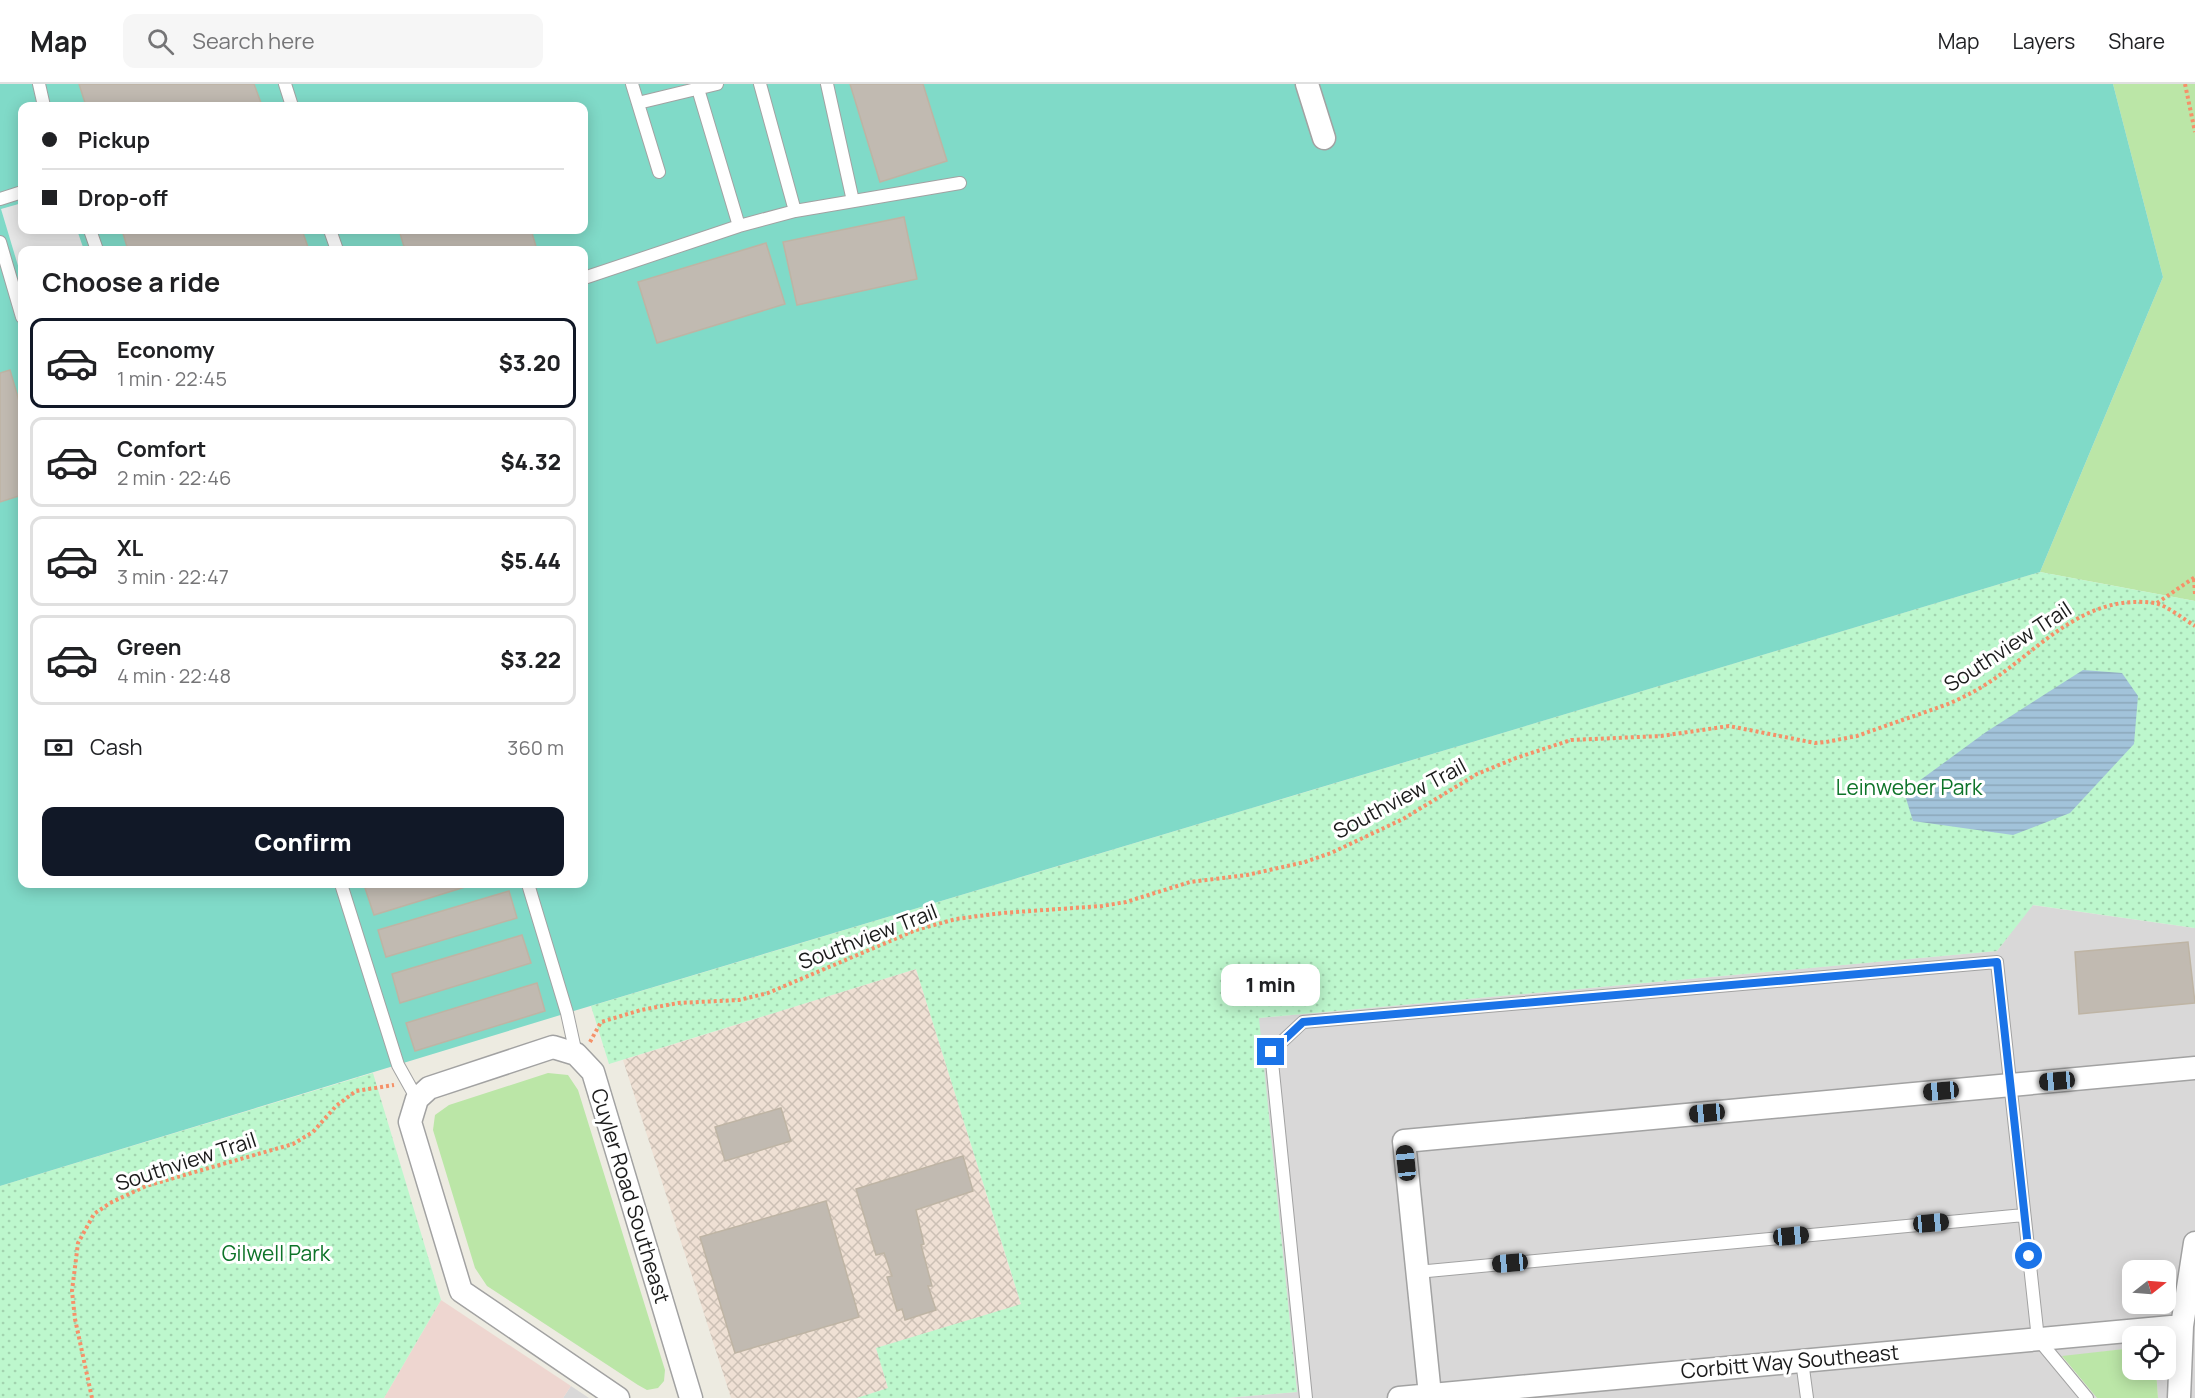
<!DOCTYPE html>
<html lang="en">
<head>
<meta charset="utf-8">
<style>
  :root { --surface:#fff; --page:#f6f6f6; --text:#202124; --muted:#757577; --line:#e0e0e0; --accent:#111827 }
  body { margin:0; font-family:Manrope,sans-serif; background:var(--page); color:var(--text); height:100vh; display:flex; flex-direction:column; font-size:22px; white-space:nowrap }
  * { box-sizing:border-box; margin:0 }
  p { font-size:20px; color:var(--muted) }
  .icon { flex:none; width:33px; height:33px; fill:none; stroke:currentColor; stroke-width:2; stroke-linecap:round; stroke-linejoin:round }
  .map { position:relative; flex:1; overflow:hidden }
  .drawer { position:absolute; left:18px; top:162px; width:570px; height:642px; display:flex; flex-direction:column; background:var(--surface); border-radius:12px; box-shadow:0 3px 15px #0003 }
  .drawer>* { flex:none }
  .banner { position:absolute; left:18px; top:18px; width:570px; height:132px; border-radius:12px; box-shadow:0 3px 15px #0003; display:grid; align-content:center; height:132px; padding:0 24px; background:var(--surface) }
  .needle { width:39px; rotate:73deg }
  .controls { position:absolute; left:2122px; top:1176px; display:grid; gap:12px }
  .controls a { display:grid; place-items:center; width:54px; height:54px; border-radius:12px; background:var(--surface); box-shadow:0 3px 15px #0003; font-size:30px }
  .end { position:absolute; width:27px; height:27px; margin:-14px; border:8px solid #1a73e8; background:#fff; box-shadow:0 0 0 3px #fff }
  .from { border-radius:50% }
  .bubble { position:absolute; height:42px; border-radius:12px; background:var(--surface); box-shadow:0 3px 15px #0003; font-size:20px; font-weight:800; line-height:42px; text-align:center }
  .car { position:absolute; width:18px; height:36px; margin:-18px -9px; border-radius:8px; box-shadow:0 0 4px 2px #0007; background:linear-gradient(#222 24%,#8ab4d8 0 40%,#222 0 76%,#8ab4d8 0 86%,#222 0) }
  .banner b { display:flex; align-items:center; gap:21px; height:57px; font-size:22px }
  .banner b+b { border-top:2px solid var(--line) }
  .banner i { width:15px; height:15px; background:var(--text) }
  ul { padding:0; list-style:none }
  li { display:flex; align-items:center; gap:18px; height:90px; margin:0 12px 9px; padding:0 12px; border:3px solid var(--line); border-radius:12px }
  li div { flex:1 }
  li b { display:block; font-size:22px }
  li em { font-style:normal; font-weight:800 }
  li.current { border-color:var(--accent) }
  li>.icon { width:54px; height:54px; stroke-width:1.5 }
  h2 { padding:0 24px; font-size:27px; line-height:72px }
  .pay { display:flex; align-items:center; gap:15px; height:66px; padding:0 24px; font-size:22px }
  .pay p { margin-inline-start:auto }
  .action { display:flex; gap:12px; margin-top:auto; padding:12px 24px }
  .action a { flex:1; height:69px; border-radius:12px; background:var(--accent); color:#fff; font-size:24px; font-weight:800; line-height:69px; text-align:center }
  header { display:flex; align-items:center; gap:36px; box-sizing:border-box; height:84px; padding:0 30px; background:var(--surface); border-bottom:2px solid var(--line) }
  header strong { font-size:28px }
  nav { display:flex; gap:33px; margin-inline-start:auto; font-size:21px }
  .search { width:420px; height:54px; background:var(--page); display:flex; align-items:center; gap:15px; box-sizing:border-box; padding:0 21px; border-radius:12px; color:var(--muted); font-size:22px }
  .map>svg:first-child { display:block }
</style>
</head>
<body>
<header>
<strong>Map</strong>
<div class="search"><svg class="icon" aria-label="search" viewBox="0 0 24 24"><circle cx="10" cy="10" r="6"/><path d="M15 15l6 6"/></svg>Search here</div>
<nav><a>Map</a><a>Layers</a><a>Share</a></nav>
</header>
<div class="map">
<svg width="2195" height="1314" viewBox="0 0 2195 1314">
  <defs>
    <pattern id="military-cross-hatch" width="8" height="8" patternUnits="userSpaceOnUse" patternTransform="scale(1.5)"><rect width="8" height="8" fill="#efe0d4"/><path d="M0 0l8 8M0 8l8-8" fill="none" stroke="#ccc0b5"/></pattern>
    <pattern id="park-dots" width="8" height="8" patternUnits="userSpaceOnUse" patternTransform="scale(1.5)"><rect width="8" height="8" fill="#bdf7cd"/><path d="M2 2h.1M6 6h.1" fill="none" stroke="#a2d3af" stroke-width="1.8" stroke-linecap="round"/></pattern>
    <pattern id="water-rules" width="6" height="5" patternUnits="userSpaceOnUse" patternTransform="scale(1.5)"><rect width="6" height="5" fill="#a2c3da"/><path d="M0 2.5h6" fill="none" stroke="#8ba7ba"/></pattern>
  </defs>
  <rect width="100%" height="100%" fill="#edebe1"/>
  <path fill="#d9d8d8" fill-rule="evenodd" d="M2032 821 2195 844V1314H2158L2156 1286H2166V1252H2133V1264L2062 1273 2097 1314H1226L1297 1308 1258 934 1997 867ZM2133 1186H2166V1220H2133Z
    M571 1302 589 1314H563Z"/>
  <path fill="#eed6d0" d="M441 1216 571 1302 563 1314H384Z"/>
  <path fill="url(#military-cross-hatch)" d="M916 885 1021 1221 876 1264 888 1304 857 1314H731L623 976Z"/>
  <path fill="#bbe6a7" d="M2113 0H2195V517L2040 488 2163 193Z
    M548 989 568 991 578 1006 665 1286 664 1297 658 1304 647 1306 638 1301 487 1202 475 1184 433 1046 435 1031 449 1021Z
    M2133 1264V1286H2156L2158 1314H2097L2062 1272Z"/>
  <path fill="url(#park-dots)" d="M2040 488 2195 517V844L2033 821 1997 867 1259 934 1297 1308 1226 1314H857L888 1304 876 1264 1021 1220 916 885 609 980 591 922Z
    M373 989 441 1216 384 1314H0V1102Z"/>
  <path fill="#80dac8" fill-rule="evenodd" d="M0 0H2113L2163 193 2040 488 567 929 0 1102ZM22 22H584V146H22ZM22 166H584V800H22Z"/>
  <path fill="#e7e7e7" d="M22 119V146H77L84 166H22V195L1 125Z"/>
  <path fill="url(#water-rules)" d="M2083 586 2122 589 2138 612 2134 660 2070 729 2013 751 1913 737 1904 708 1986 648Z"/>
  <path fill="#c1bab1" stroke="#beb4a4" stroke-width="1.5" d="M79 0H254L261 19 259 20 260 22H86Z
    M850 0H923L947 77 880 98Z
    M904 133 917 195 797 221 783 158Z
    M122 146H302L309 166H128Z
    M399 146H544L532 149 537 166H405Z
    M766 159 785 220 657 259 638 198Z
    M10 286 22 327V411L0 418V289Z
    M379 800H475L374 831 365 804Z
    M509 807 517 834 386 873 378 846Z
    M522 851 531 879 400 919 392 890Z
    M2188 858 2195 919 2079 930 2075 868Z
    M537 899 545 927 415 967 406 939Z
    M781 1024 791 1057 725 1077 715 1043Z
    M963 1072 973 1107 916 1126 924 1160 921 1161 932 1202H928L936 1226 905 1236 902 1225 897 1227 887 1193 892 1192 884 1169 876 1171 856 1105Z
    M826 1117 859 1233 735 1269 700 1153Z"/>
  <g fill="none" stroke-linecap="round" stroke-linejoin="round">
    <defs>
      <path id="lane" d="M39 0 44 22
        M285 0 292 22
        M632 0 659 88
        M760 0 795 127
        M827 0 853 117
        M698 5 739 142
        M638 19 717 0
        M0 115 22 108
        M90 146 97 166
        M330 146 337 166
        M0 158 22 233
        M584 194 739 142 795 127 960 99
        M341 800 398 981 417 1015
        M528 800 567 929 576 970
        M1417 1188 2024 1131
        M1802 1277 1807 1314
        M1306 1314 1271 968 1303 938 1997 878 2038 1255 2087 1314"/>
      <path id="street" d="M1307 0 1324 54
        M1430 1311 1404 1057 2195 984
        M618 1314 461 1207 410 1038 417 1015 429 1004 553 963 576 970 593 988 691 1314
        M1399 1314 2182 1242
        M2179 1314 2182 1242 2195 1159"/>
    </defs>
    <use href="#lane" stroke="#a2a2a2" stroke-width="14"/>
    <use href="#street" stroke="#a2a2a2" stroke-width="25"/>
    <path stroke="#f59169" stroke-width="4" stroke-dasharray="3 3" stroke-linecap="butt" d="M2185 0 2195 48
      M2194 495 2195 510
      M2157 519 2195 493
      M590 958 601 938 641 926 678 919 739 916 768 909 916 846 956 835 1002 829 1102 822 1126 818 1190 798 1247 791 1305 778 1331 769 1403 735 1477 690 1516 674 1571 656 1661 652 1729 642 1815 659 1826 658 1857 652 1948 620C1967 612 1985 602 2001 590 2048 556 2089 510 2155 519 2166 521 2185 536 2195 542
      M92 1314 75 1235 72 1207 78 1159 94 1130 110 1119 146 1102 293 1060 313 1048 336 1022 356 1007 394 1001"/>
    <use href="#lane" stroke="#fff" stroke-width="12"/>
    <use href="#street" stroke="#fff" stroke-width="22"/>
  </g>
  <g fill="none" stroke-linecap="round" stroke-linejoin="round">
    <path stroke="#1a73e8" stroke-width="8" d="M1271 968 1303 938 1997 878 2029 1172"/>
  </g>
  <g text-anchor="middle" stroke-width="6" stroke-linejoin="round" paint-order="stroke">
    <g font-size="21" fill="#1b1b1b" stroke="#fff">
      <text transform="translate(2008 563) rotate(-33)" y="7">Southview Trail</text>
      <text transform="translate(1400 715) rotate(-28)" y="7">Southview Trail</text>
      <text transform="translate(868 853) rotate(-21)" y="7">Southview Trail</text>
      <text transform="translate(186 1078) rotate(-18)" y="7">Southview Trail</text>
      <text transform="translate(630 1112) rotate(73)" y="7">Cuyler Road Southeast</text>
      <text transform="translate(1790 1278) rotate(-5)" y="7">Corbitt Way Southeast</text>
    </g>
    <g font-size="21" fill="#0e7429" stroke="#fff">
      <text x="1909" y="711">Leinweber Park</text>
      <text x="276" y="1177">Gilwell Park</text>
    </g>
  </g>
</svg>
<div class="controls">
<a><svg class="needle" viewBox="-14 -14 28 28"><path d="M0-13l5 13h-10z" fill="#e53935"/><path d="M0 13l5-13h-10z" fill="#757577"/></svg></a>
<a><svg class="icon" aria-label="locate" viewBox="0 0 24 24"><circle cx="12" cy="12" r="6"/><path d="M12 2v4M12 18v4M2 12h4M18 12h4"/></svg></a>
</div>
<i class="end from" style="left:2029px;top:1172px"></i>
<i class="end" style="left:1271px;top:968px"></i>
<div class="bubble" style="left:1221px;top:880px;width:99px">1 min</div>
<i class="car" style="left:2057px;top:997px;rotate:265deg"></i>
<i class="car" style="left:1941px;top:1007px;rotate:265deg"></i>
<i class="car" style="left:1707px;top:1029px;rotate:265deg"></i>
<i class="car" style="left:1406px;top:1079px;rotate:354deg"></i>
<i class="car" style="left:1931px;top:1139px;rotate:85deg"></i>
<i class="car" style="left:1791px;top:1152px;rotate:85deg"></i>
<i class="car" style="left:1510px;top:1179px;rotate:265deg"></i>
<div class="banner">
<b><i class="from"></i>Pickup</b>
<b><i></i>Drop-off</b>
</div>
<section class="drawer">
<h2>Choose a ride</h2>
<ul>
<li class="current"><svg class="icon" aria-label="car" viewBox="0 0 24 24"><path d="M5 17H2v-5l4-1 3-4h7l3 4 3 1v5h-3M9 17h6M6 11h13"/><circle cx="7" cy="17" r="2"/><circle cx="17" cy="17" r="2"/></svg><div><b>Economy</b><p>1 min · 22:45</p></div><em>$3.20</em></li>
<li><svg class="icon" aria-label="car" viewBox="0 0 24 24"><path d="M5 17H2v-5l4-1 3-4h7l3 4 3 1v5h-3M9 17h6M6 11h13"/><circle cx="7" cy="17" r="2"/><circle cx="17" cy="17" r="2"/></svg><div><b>Comfort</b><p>2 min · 22:46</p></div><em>$4.32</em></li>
<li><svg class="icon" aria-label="car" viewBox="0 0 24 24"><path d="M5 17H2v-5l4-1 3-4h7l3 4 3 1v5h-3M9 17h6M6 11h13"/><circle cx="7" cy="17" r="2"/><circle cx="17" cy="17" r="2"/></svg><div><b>XL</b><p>3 min · 22:47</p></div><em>$5.44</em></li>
<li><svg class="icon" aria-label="car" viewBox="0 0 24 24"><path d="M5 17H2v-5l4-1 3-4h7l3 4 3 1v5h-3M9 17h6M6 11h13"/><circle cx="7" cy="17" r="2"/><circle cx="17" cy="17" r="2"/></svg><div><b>Green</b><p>4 min · 22:48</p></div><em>$3.22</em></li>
</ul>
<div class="pay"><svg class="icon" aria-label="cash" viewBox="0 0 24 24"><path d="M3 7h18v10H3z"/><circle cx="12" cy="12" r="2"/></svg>Cash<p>360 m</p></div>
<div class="action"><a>Confirm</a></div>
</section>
</div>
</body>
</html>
